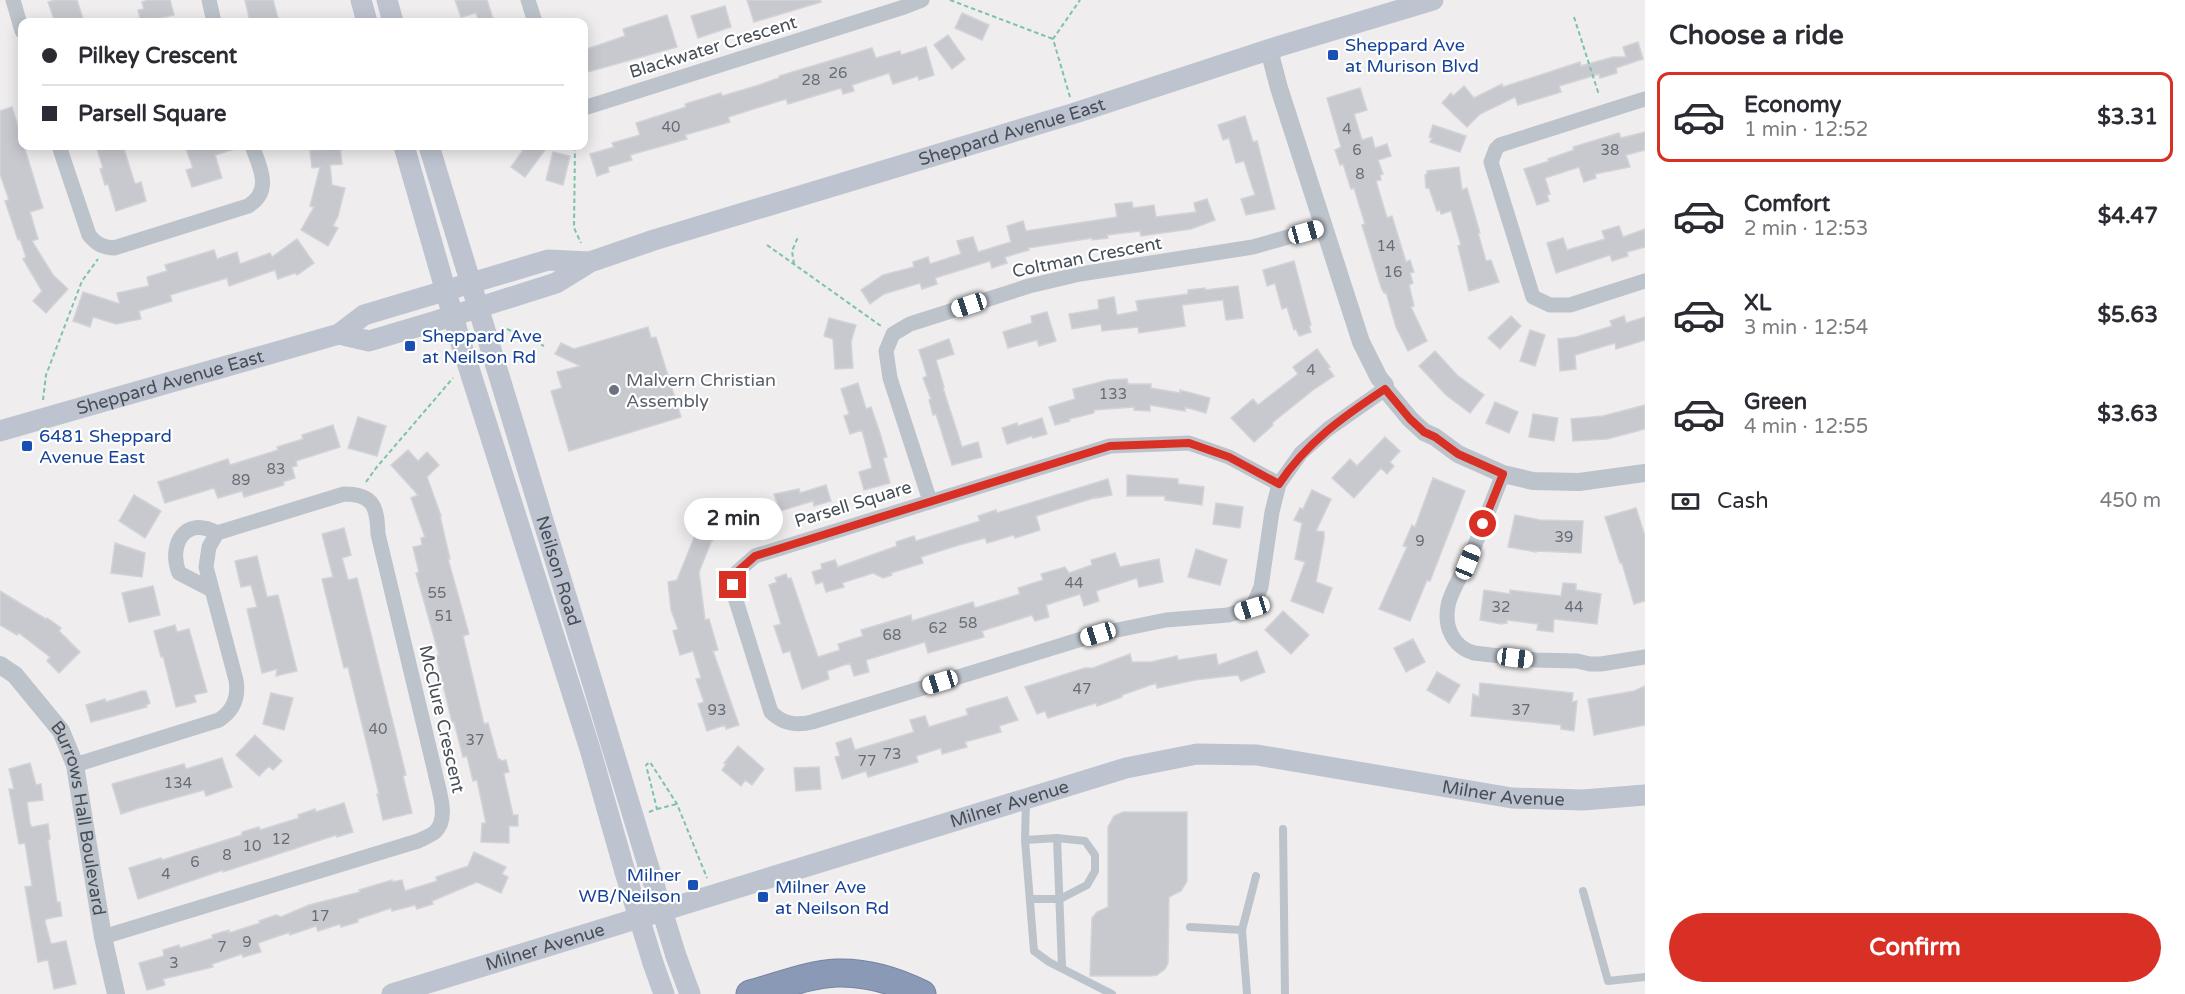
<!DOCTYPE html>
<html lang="en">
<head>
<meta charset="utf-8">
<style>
  :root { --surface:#fff; --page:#f7f7f7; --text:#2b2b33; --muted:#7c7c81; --line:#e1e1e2; --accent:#d93025 }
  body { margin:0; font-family:"Varela Round",sans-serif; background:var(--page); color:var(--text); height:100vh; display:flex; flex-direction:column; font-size:22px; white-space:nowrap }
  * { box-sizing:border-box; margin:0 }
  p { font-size:20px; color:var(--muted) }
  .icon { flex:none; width:33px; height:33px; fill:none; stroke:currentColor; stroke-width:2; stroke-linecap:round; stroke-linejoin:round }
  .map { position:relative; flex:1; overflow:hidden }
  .details { display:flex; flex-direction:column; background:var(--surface); width:540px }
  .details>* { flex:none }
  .top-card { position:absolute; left:18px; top:18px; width:570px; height:132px; border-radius:12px; box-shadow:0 3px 15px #0003; display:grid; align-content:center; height:132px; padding:0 24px; background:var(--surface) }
  .end { position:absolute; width:27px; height:27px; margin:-14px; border:8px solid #d93025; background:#fff; box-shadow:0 0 0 3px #fff }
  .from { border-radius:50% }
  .bubble { position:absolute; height:42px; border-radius:21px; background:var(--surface); box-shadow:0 3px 15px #0003; font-size:20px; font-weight:800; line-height:42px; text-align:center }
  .car { position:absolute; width:18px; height:36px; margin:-18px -9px; border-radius:8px; box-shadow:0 0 4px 2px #0007; background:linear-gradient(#fff 24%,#345 0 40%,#fff 0 76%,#345 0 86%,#fff 0) }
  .top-card b { display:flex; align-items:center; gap:21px; height:57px; font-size:22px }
  .top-card b+b { border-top:2px solid var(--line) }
  .top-card i { width:15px; height:15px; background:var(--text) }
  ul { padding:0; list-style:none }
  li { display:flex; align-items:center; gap:18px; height:90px; margin:0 12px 9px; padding:0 12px; border:3px solid transparent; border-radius:12px }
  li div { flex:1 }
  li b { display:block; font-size:22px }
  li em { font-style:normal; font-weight:800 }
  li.selected { border-color:var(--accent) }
  li>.icon { width:54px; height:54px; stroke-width:1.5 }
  h2 { padding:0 24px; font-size:27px; line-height:72px }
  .pay { display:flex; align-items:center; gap:15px; height:66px; padding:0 24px; font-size:22px }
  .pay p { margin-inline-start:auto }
  .cta { display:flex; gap:12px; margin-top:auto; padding:12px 24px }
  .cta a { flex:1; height:69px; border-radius:36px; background:var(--accent); color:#fff; font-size:24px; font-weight:800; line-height:69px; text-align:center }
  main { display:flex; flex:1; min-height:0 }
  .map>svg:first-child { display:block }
</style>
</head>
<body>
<main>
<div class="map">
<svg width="1645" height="994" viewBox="0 0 1645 994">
  <rect width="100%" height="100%" fill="#efeded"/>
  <path fill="#c7c9cf" stroke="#d2d3d8" stroke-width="1.5" d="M55 0H77L84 22H55L48 2Z
    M148 0H170L174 15 141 22 138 10 144 9 142 2Z
    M245 0H273L279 22H250Z
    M455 0H487L494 22H479L476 13 461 17Z
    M747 0H820L821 2 754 22Z
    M725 6 731 27 698 38 691 16Z
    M962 13 989 25 982 40 955 28Z
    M667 15 677 47 584 73V50L625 36 623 29Z
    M948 35 965 59 952 69 934 45Z
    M1638 42 1643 59 1616 68 1617 73 1600 78 1599 74 1559 86 1561 92 1518 105 1515 97 1480 114 1467 127 1442 103 1451 93 1453 96 1464 86 1474 98 1502 84 1503 87 1580 62 1581 66 1613 57H1626L1623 47Z
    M926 47 934 75 919 80 918 76 893 84 889 73 852 85 854 91 843 94 841 88 788 104 786 99 728 117 730 122 685 135 687 139 630 155 632 160 608 167 609 172 597 176 590 154 614 147 612 143 640 135 636 123 686 107 685 104 721 93 722 96 756 86 779 78V76L872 48 876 58 900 51 901 55Z
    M1360 88 1367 110 1354 114 1362 140 1372 137 1375 148 1387 144 1391 156 1378 160 1383 174 1380 175 1381 180 1376 181 1387 218 1392 216 1406 262 1410 260 1414 272 1410 273 1413 283 1409 285 1414 306 1411 307 1427 341 1408 351 1396 327 1386 292 1384 293 1381 287 1362 225 1365 224 1354 188 1351 189 1343 164 1340 165 1335 150 1341 147 1327 98Z
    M12 107 43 208 30 212 38 239 32 241 53 275 68 289 46 313 33 301 42 291 23 259 26 257 20 239 18 240 5 201 9 200 0 174V111Z
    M1245 116 1253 142 1257 141 1275 209 1246 215 1241 199 1255 195 1244 161 1236 163 1229 138 1223 140 1218 125Z
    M1433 125 1466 136 1460 152 1430 142 1432 138 1429 137Z
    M1645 132V150L1626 155 1630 167 1595 174 1596 178 1584 182 1579 167 1545 178 1550 194 1547 195 1549 201 1537 205 1524 169 1549 161 1548 159 1574 150 1573 147 1593 141 1619 133 1621 138Z
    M96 146H123L135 184 141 182 146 201 116 211 108 184 105 185 100 169 103 168Z
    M185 146H237L238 148 215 155 222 178 192 187 186 170 193 168Z
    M326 146 327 148 340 147 342 164 330 165 332 185 345 188 338 216 333 226 338 228 328 246 301 230 314 207 310 206 320 167 312 168 310 151 325 149Z
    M526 146H539L545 150 525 177 511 167Z
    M553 152 570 156 563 185 546 180Z
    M1459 167 1462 190 1467 188 1480 233H1478L1486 261 1491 260 1499 282 1469 291 1458 246 1461 245 1451 211 1441 214 1440 210 1437 211 1429 188H1426L1425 175 1427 174V171Z
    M1207 199 1215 220 1191 229 1141 236 1140 231 1107 235 1108 238 1092 240V238L1028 248 1029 250 1005 257 1007 263 992 268 990 261 935 278 937 284 922 289 920 283 884 294 870 304 861 290 883 275 914 267 913 262 928 257 930 264 961 254 957 241 973 237 978 252 1011 242 1007 226 1023 221 1026 231 1117 217 1115 204 1132 202 1133 208 1154 205 1156 217 1196 212 1194 203Z
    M1619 226 1623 237 1645 229V247L1627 252 1628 256 1612 261 1610 255 1556 273 1547 243 1563 238 1567 250 1605 239 1602 231Z
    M297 239 314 263 297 275 295 273 278 279 275 270 229 286 227 278 170 295 172 301 139 311 141 319 116 324 93 317 90 327 73 321 83 292 120 304 117 293 149 286 147 277 167 271 165 265 214 250 217 259 237 252 240 264 270 253 272 257Z
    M1294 261 1311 325 1309 326 1311 332 1299 336 1296 329 1294 330 1287 307 1282 309 1275 283 1267 286 1263 270Z
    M1238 286 1243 318 1226 320 1223 300 1182 305 1185 326 1139 333 1138 327 1102 331 1101 324 1072 329 1069 314 1099 309 1098 300 1114 297 1117 315 1138 311 1136 301 1188 294V290L1205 288V290Z
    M1047 312 1056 341 1039 346 1037 340 1008 348 1003 332 1032 323 1031 316Z
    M1511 316 1521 326 1500 349 1488 338Z
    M1624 316 1626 323 1645 317V340L1616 349 1615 343 1575 355 1576 369 1560 371 1558 339 1576 337 1612 326 1610 321Z
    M829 318 856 325 851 342 853 368 835 369 833 339 824 336Z
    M648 327 651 338 656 337 681 417 569 451 551 391 562 388 557 372 580 366 555 354 561 343 574 349Z
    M1530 330 1545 335 1535 366 1520 361Z
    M949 339 954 354 936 360 944 387 943 388 962 447 978 442 982 457 952 465 936 414 933 415 929 400 931 399 923 378 927 376 919 350Z
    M1317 349 1330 367 1328 368 1334 376 1313 390 1272 423 1273 425 1254 442 1231 418 1253 399 1258 405 1298 374 1293 367Z
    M1435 351 1457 375 1484 395 1470 413 1446 395 1419 366Z
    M1127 379 1128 384H1151V388L1180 393V390L1210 398 1206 413 1185 407V411L1150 405V411L1134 410V407L1094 410V413L1069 419 1070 421 1055 425 1049 407 1075 399 1073 389 1108 380Z
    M858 383 866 409 871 407 880 433 887 457 883 458 890 483 864 490 859 472 872 468 862 430 850 434 844 416 849 414 841 389Z
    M1495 402 1518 412 1509 433 1486 423Z
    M1645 405V429L1607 439 1573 441 1571 419 1603 416Z
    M1533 414 1558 418 1554 441 1529 437Z
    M358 417 386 426 377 456 348 448Z
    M1042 418 1047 434 1033 438 1032 436 1007 444 1002 428 1017 423 1018 426Z
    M333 425 340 447 296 461 297 466 292 467 295 478 283 482 284 485 244 497 242 491 218 498 214 488 165 503 158 482 228 459 230 465 278 450 277 447 303 439 302 435Z
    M1385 437 1400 451 1390 462 1394 466 1387 474 1381 468 1354 498 1332 478 1350 459 1357 466Z
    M408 450 418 461 427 452 439 465 427 477 441 516H440L450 559H448L469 634 463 636 484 724 488 723 498 759H500L501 761 506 760 509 772 504 773V775L513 815H518V826H509V843L481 842 482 823H486L477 780 473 781 467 756 463 757 454 722H452L436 656 439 655 416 573 419 572 413 547 422 545 421 538 425 537 411 498 418 495 391 465Z
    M1127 475 1178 479V484L1204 487 1202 505 1165 500V496H1127Z
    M1433 478 1465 491 1430 581 1427 580 1410 621 1379 609 1407 547 1403 546 1412 525 1415 527Z
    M1108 479 1112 495 1097 498V497L1036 516 1040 530 1015 538 1014 535 987 543 985 538 959 545 921 557 923 563 891 573 892 575 883 578 873 573 842 583 844 587 826 592 823 582 816 584 812 572 822 569 821 564 835 560 838 567 897 546 896 542 914 536 916 541 980 521 978 516 996 510 997 513Z
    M826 485 831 501 814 506 813 501 780 511 774 494 799 489 800 493Z
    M1312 490 1331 499 1316 531 1324 532V539L1316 582 1332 588 1323 613 1291 601 1305 562 1295 559 1302 523 1294 520 1300 508 1303 509Z
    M134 495 161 511 145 538 119 521Z
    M1216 503 1243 507 1240 528 1213 524Z
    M1636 508 1645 536V601L1634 604 1622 563H1620L1605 517Z
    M705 510 723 531 711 542 699 572 705 620 709 619 718 650 713 651 739 725 726 729 725 725 707 731 698 704 704 702 696 679 701 678 693 651 680 655 673 631 678 629 671 610 668 582 677 580 698 528 692 522Z
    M1515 515 1540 520 1583 521 1581 553 1536 551V552L1508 547Z
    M344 528 351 555 342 558 348 580 357 578 406 775 403 776 412 813 383 820 377 794H379L348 667 344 668 322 579 333 577 322 534Z
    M115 543 145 553 142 577 111 573Z
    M1196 549 1227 560 1220 585 1188 577Z
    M1115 553 1120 567 1159 559 1163 582 1139 587 1137 578 1096 591 1099 601 1084 606 1080 594 1046 605 1049 617 1035 621 1032 615 982 631 984 637 928 653 925 642 866 660 869 672 854 676 850 663 827 671 829 679 802 689 790 651 783 653 774 626 781 624 769 585 777 582 775 578 786 574 788 579 791 578 818 657 840 650 838 644 863 636 861 630 911 615 912 621 973 602 975 608 1020 594 1018 588 1043 580 1041 574 1065 567 1069 573 1092 565 1091 560Z
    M257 556 267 597 278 595 297 671 276 676 277 669 262 673 247 609 257 607 251 585 241 587 235 561Z
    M1563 583 1576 584V590L1601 594 1597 624 1554 619 1553 632 1537 630 1538 624 1507 620V623L1501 624 1480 620 1484 590 1510 594V590L1561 596Z
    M153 586 160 615 129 622 122 593Z
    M0 591 46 619 47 618 61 628 59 631 80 652 59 673 47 661 50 657 19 633 17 635 0 625Z
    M1283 611 1309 635 1291 654 1265 630Z
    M175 625 177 632 189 629 207 692 194 695 196 702 176 707 163 656 161 657 154 631Z
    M1413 639 1425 662 1406 672 1394 648Z
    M1257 651 1265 672 1241 681 1238 675 1195 680 1157 688 1156 683 1122 695V697L1097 706 1096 703 1048 718 1045 711 1037 714 1025 687 1085 668H1093L1130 654 1132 662H1151L1177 656 1178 660 1216 654 1218 665Z
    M1437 672 1460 685 1449 703 1427 690Z
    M1480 683 1573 693 1572 702 1577 701 1574 731 1561 729V725L1471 716 1473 694 1479 697Z
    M1645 686V725L1594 735 1588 699 1634 691Z
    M142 691H146L150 703 146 705 147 707 91 722 86 705 105 699 106 702Z
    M271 693 293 698 284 730 263 724Z
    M1007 697 1018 720 999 726 1001 732 965 742 967 747 942 754 941 748 916 756 918 762 868 777 866 771 842 779 835 757 840 756 836 743 851 738 855 750 914 732 910 720 925 716 929 727 968 715 966 709Z
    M255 735 282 761 273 770 269 766 259 776 236 755Z
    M738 746 764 769 752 785 745 780 741 786 722 770 726 764 724 763Z
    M222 758 232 787 206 796 204 790 139 808 121 814 112 784 184 764 186 769Z
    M30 763 36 785 41 784 43 800 27 802 30 824 32 827 48 824 50 839 48 840 52 868 57 902H60L62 916 46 919 45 922 51 944 66 941 76 984 54 989 48 960 38 962 25 887 32 886 25 843 19 844 9 789H14L9 769Z
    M819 767 821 789 796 791 794 768Z
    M344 803 353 832 337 837 336 835 223 872V870L138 899 129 868 161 858 162 860 242 835V832L259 827 260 830 299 818 298 815 315 809 316 812Z
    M1123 812H1187V881L1181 891 1169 897 1168 963 1165 969 1157 975 1150 976H1090L1092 918 1097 912 1108 907V827L1114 816Z
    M474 852 506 867 502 874 508 877 501 893 477 882 432 901 433 904 417 909 415 905 392 911 391 908 358 919V922L341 927 340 924 318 931 316 926 290 935V932L258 943 261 952 243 957 242 954 212 964 213 967 163 979 165 985 147 990 139 963 164 956 163 950 179 945 180 948 213 938 212 935 229 930V933L260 923 259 921 276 915 281 917 309 905 360 892 359 890 392 880V882L402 880 405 891 437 881 436 877 468 866Z"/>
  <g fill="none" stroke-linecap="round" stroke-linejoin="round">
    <defs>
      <path id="motorway" d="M750 994C778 987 808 974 837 973 866 972 896 981 922 994"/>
    </defs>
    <use href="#motorway" stroke="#7585a2" stroke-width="29"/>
    <path stroke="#7cc3a8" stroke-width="2" stroke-dasharray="4.5 3" stroke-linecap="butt" d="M950 0 1053 39
      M1574 17 1599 95
      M1070 97 1053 39 1080 0
      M575 146 574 228 581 243
      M767 245 881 326
      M794 264 792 251 798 237
      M507 329 544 346
      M43 400 46 375 82 281 98 259
      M366 482 376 468 453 378
      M657 809 677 804
      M649 812 657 809 646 765 650 762 677 804 707 878"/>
    <path stroke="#bdc3cb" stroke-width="8" d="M1026 801 1025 840 1034 951 1049 962 1112 994
      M1283 829 1285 994
      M1057 838 1062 967
      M1025 840 1057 838 1085 841 1095 855V871L1087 885 1060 899H1030
      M1583 891 1608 981 1645 977
      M1190 927 1242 930
      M1247 994 1242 930 1256 876"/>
    <path stroke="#bdc3cb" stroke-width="15" d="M13 0 22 31
      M209 0 214 22
      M528 0 535 22
      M1645 99 1500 145 1496 149 1491 162 1533 297 1550 305H1570L1645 281
      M584 108 904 7 922 0
      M59 146 89 235C96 244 102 247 114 248L248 206C273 191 260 167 252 146
      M1503 474C1491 504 1480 534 1467 564 1462 573 1449 597 1448 606 1444 627 1453 647 1474 653L1535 660 1577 661 1590 664H1601L1645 657
      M1279 484 1229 457 1189 443 1110 446 755 556 737 572 734 579 733 591 771 712C783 724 796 726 812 722L1098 634 1166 620 1228 615 1252 608 1261 587 1272 512 1279 484 1301 453 1328 429 1385 389
      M930 501 890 378 886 351 893 334 910 324 1029 286 1080 274 1253 247 1323 227
      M212 590 179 573C168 545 185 515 217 533
      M75 765 219 720C233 711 239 698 236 680L206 567 209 547 217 533 344 494C374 494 377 507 378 534L435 772C438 789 450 818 435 832 430 836 424 838 418 841L103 937"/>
    <g stroke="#bdc3cb" stroke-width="18">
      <path d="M1269 50 1279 88 1361 342 1379 378 1385 385V389L1410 419 1424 432 1435 437 1458 454 1503 474 1533 481 1579 482 1645 473"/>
      <path id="s1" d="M0 665 15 675 61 731 75 765 103 937 116 994"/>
    </g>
    <g stroke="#bdc3cf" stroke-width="21">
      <path d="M361 0 367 22"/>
      <path d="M387 0 393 22"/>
      <path d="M404 146 459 337 590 749 625 872"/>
      <path id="s2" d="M429 146 648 865"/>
      <path id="s3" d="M339 334 369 341 433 322 556 283 590 262 654 240 1075 113 1280 46 1433 0"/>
      <path id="s4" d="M0 431 339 334 364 315 548 260 590 262"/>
      <path d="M676 956 690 994"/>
      <path d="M653 963 664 994"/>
      <path id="s5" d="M392 994 1126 768 1197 754 1257 755 1512 798 1583 800 1645 795"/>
    </g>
    <use href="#motorway" stroke="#8a9ab6" stroke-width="27"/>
    <path stroke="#bdc3cf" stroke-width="21" d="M648 865 676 956
      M625 872 653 963"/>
  </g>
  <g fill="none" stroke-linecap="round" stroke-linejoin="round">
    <path stroke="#d93025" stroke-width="8" d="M733 585 737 572 755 556 1110 446 1189 443 1229 457 1279 484C1306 443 1344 416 1385 389L1410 419 1424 432 1435 437 1458 454 1503 474 1483 524"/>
  </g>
  <g fill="#1a4fb4" stroke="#fff" stroke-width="2">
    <rect x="1327" y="49" width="12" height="12" rx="3"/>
    <rect x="404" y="340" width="12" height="12" rx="3"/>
    <rect x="21" y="440" width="12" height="12" rx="3"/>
    <rect x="687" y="879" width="12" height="12" rx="3"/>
    <rect x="757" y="891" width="12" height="12" rx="3"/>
  </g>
  <circle fill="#6b7280" stroke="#fff" stroke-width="2" cx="614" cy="390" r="6"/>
  <g text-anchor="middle" stroke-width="4.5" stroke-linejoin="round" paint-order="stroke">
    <g font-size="15" fill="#676d76">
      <text x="838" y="78">26</text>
      <text x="811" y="85">28</text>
      <text x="671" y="132">40</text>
      <text x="1347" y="134">4</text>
      <text x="1357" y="155">6</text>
      <text x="1610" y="155">38</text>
      <text x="1360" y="179">8</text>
      <text x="1386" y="251">14</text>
      <text x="1393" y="277">16</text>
      <text x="1311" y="375">4</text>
      <text x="1113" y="399">133</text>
      <text x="276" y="474">83</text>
      <text x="241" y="485">89</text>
      <text x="1564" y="542">39</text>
      <text x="1420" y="546">9</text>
      <text x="1074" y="588">44</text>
      <text x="437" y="598">55</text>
      <text x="1501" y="612">32</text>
      <text x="1574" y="612">44</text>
      <text x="444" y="621">51</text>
      <text x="968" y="628">58</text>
      <text x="938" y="633">62</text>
      <text x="892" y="640">68</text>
      <text x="1082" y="694">47</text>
      <text x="717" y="715">93</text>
      <text x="1521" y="715">37</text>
      <text x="378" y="734">40</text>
      <text x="475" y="745">37</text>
      <text x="892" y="759">73</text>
      <text x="867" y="766">77</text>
      <text x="178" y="788">134</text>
      <text x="281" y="844">12</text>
      <text x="252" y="851">10</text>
      <text x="227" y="860">8</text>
      <text x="195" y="867">6</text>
      <text x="166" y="879">4</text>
      <text x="320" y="921">17</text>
      <text x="247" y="947">9</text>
      <text x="222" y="952">7</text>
      <text x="174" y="968">3</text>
    </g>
    <g font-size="18" fill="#164399" stroke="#fff" text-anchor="start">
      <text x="1345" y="51">Sheppard Ave<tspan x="1345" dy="21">at Murison Blvd</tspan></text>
      <text x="422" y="342">Sheppard Ave<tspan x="422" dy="21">at Neilson Rd</tspan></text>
      <text x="39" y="442">6481 Sheppard<tspan x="39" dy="21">Avenue East</tspan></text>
      <text x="681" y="881" text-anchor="end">Milner<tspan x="681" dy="21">WB/Neilson</tspan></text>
      <text x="775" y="893">Milner Ave<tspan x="775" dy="21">at Neilson Rd</tspan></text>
    </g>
    <g font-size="18" fill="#474e58" stroke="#fff">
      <text transform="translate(713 47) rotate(-17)" y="6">Blackwater Crescent</text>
      <text dy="6" stroke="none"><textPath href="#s3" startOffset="708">Sheppard Avenue East</textPath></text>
      <text transform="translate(1087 257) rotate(-11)" y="6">Coltman Crescent</text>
      <text dy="6" stroke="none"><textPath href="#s4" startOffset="177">Sheppard Avenue East</textPath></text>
      <text transform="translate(853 504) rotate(-17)" y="6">Parsell Square</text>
      <text dy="6" stroke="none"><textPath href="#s2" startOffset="444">Neilson Road</textPath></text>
      <text transform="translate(442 719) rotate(77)" y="6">McClure Crescent</text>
      <text dy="6" stroke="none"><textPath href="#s5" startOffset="1150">Milner Avenue</textPath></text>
      <text dy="6" stroke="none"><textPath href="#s5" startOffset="646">Milner Avenue</textPath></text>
      <text dy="6" stroke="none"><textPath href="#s1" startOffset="180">Burrows Hall Boulevard</textPath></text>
      <text dy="6" stroke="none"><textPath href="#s5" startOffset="160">Milner Avenue</textPath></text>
    </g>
    <g font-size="18" fill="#5b616d" stroke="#fff" text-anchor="start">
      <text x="626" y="386">Malvern Christian<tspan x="626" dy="21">Assembly</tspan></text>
    </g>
  </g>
</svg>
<i class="end from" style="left:1483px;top:524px"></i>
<i class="end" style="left:733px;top:585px"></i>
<div class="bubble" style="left:684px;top:498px;width:99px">2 min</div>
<i class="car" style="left:1306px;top:232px;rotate:74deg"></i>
<i class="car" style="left:969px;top:305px;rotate:252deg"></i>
<i class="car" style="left:1468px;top:562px;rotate:22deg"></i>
<i class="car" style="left:1252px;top:608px;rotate:253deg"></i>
<i class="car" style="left:1098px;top:634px;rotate:253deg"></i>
<i class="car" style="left:1515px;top:658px;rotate:97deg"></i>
<i class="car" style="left:940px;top:682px;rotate:253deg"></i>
<div class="top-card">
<b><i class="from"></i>Pilkey Crescent</b>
<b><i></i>Parsell Square</b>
</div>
</div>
<section class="details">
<h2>Choose a ride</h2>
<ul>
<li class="selected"><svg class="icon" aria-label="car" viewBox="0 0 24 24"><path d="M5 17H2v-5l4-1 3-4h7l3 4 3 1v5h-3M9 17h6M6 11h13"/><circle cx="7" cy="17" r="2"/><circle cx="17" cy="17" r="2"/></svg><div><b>Economy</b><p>1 min · 12:52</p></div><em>$3.31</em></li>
<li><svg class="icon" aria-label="car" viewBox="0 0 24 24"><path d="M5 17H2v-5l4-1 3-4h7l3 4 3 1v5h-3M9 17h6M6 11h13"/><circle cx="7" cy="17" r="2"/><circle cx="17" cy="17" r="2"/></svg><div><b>Comfort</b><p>2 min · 12:53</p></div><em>$4.47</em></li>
<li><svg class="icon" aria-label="car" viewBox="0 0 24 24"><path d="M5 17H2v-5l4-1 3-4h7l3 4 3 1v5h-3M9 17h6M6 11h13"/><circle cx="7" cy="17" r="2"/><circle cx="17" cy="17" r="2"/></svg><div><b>XL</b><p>3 min · 12:54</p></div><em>$5.63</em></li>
<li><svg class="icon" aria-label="car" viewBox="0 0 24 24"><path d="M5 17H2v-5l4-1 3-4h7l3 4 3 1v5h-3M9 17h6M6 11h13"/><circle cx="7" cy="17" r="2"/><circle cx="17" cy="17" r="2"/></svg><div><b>Green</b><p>4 min · 12:55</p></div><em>$3.63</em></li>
</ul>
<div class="pay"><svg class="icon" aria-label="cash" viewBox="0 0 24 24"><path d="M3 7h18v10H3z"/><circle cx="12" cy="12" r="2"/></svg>Cash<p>450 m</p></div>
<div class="cta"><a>Confirm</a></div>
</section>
</main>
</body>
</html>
